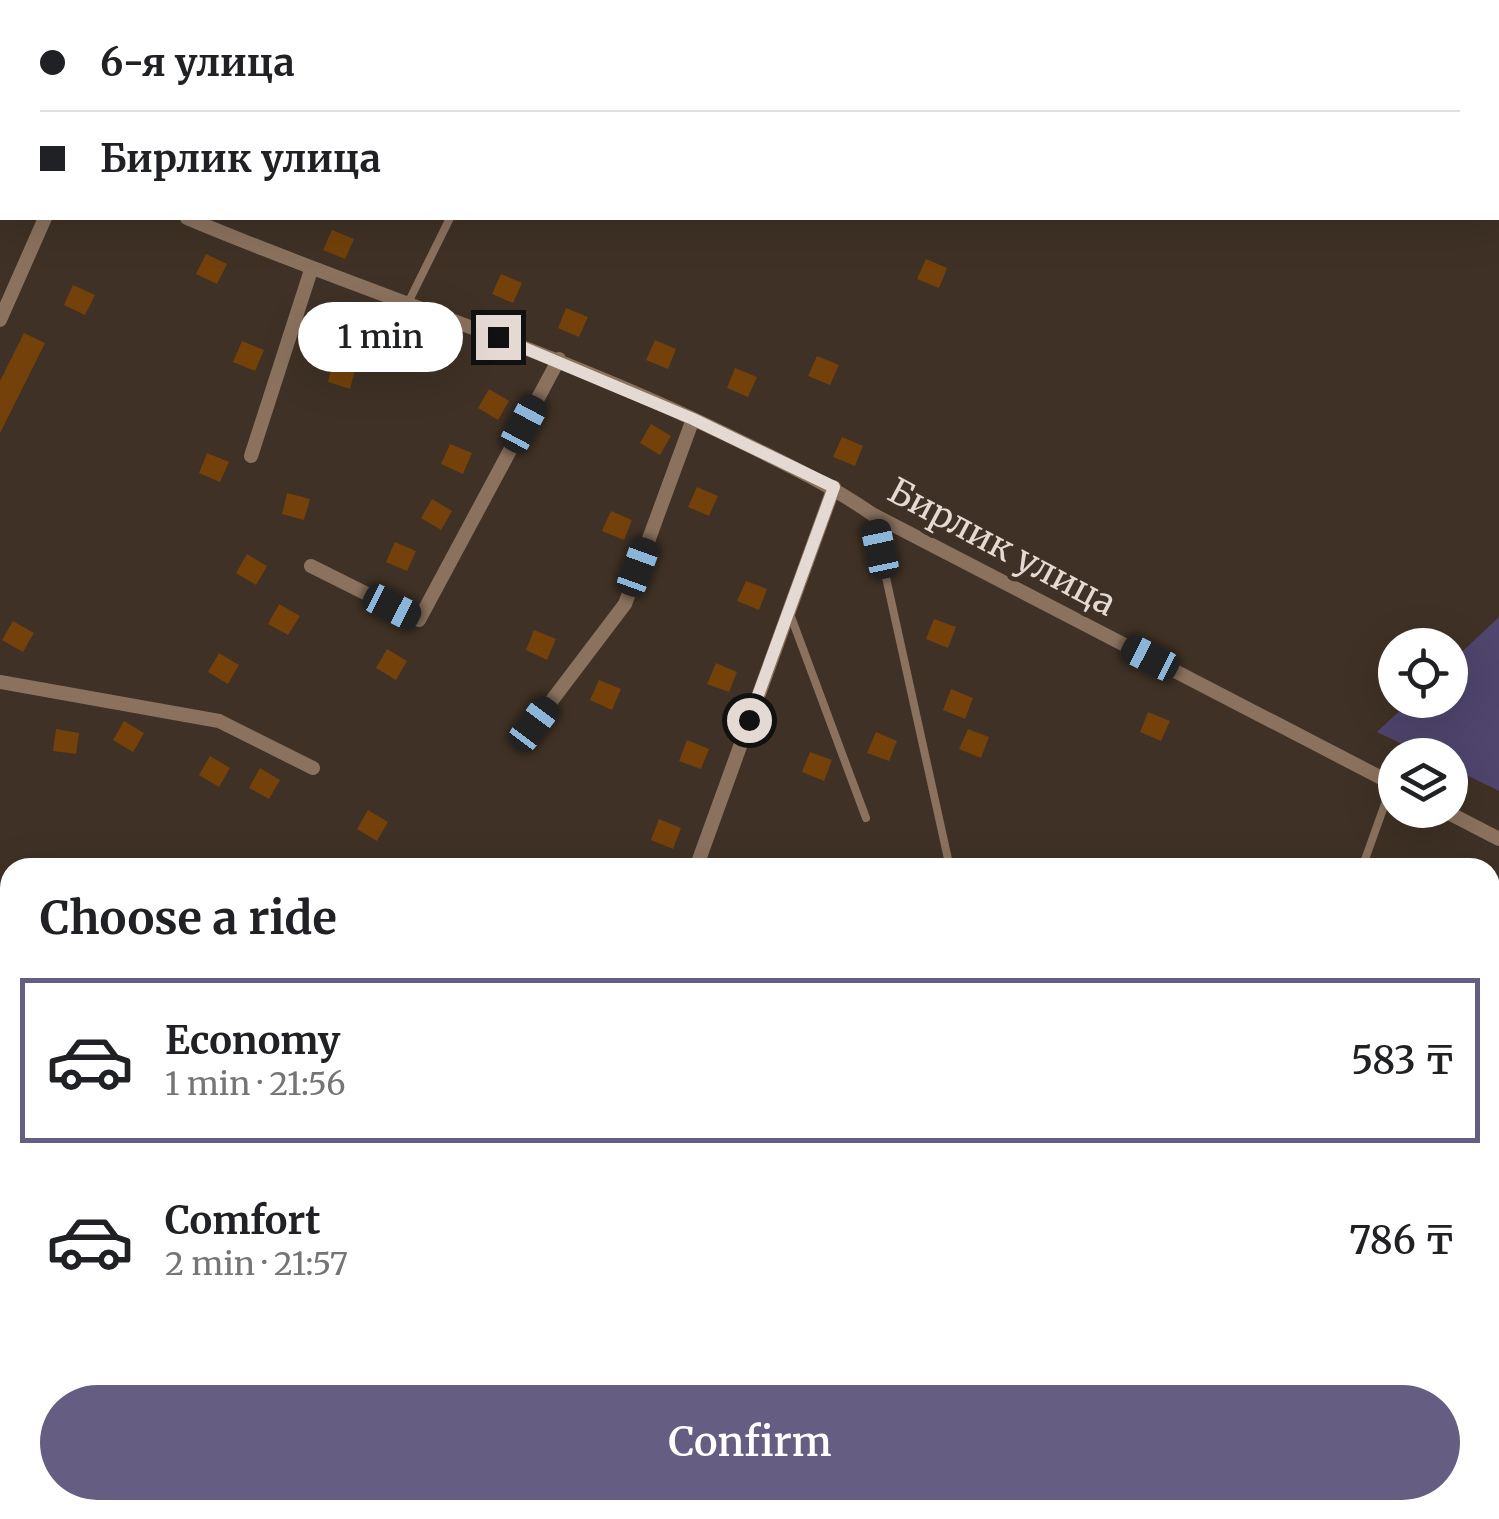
<!DOCTYPE html>
<html lang="en">
<head>
<meta charset="utf-8">
<style>
  :root { --surface:#fff; --page:#f2f2f2; --text:#202124; --muted:#757577; --line:#e0e0e0; --accent:#665e82 }
  body { margin:0; font-family:Merriweather,serif; background:var(--page); color:var(--text); height:100vh; display:flex; flex-direction:column; font-size:38px; white-space:nowrap }
  * { box-sizing:border-box; margin:0 }
  p { font-size:32px; color:var(--muted) }
  .icon { flex:none; width:55px; height:55px; fill:none; stroke:currentColor; stroke-width:2; stroke-linecap:round; stroke-linejoin:round }
  .map { position:relative; flex:1; overflow:hidden }
  .panel { position:absolute; left:0px; top:858px; width:1500px; height:662px; display:flex; flex-direction:column; background:var(--surface); border-radius:30px 30px 0 0; box-shadow:0 10px 40px #0002 }
  .panel>* { flex:none }
  .hud { position:absolute; left:0px; top:0px; width:1500px; height:220px; box-shadow:0 10px 40px #0002; display:grid; align-content:center; height:220px; padding:0 40px; background:var(--surface) }
  .tools { position:absolute; left:1378px; top:628px; display:grid; gap:20px }
  .tools a { display:grid; place-items:center; width:90px; height:90px; border-radius:50%; background:var(--surface); box-shadow:0 10px 40px #0002; font-size:50px }
  .end { position:absolute; width:45px; height:45px; margin:-22px; border:12px solid #e4dad3; background:#111; box-shadow:0 0 0 5px #111 }
  .from { border-radius:50% }
  .bubble { position:absolute; height:70px; border-radius:35px; background:var(--surface); box-shadow:0 10px 40px #0002; font-size:32px; font-weight:600; line-height:70px; text-align:center }
  .car { position:absolute; width:30px; height:60px; margin:-30px -15px; border-radius:12px; box-shadow:0 0 8px 2px #0007; background:linear-gradient(#222 24%,#8ab4d8 0 40%,#222 0 76%,#8ab4d8 0 86%,#222 0) }
  .hud b { display:flex; align-items:center; gap:35px; height:95px; font-size:38px }
  .hud b+b { border-top:2px solid var(--line) }
  .hud i { width:25px; height:25px; background:var(--text) }
  ul { padding:0; list-style:none }
  li { display:flex; align-items:center; gap:30px; height:165px; margin:0 20px 15px; padding:0 20px; border:5px solid transparent; border-radius:0px }
  li div { flex:1 }
  li b { display:block; font-size:38px }
  li em { font-style:normal; font-weight:600 }
  li.on { border-color:var(--accent) }
  li>.icon { width:90px; height:90px; stroke-width:1.5 }
  h2 { padding:0 40px; font-size:45px; line-height:120px }
  .button { display:flex; gap:20px; margin-top:auto; padding:20px 40px }
  .button a { flex:1; height:115px; border-radius:60px; background:var(--accent); color:#fff; font-size:40px; font-weight:600; line-height:115px; text-align:center }
  .map>svg:first-child { display:block }
</style>
</head>
<body>
<div class="map">
<svg width="1499" height="1519" viewBox="0 0 1499 1519">
  <rect width="100%" height="100%" fill="#3f3125"/>
  <path fill="#4f456d" d="M1499 617V791L1450 767V755H1425L1377 732 1411 700H1450V663Z
    M0 1053 10 1062V1292L0 1289Z"/>
  <g fill="none" stroke-linecap="round" stroke-linejoin="round">
    <path stroke="#5f4f89" stroke-width="15" d="M1490 1295 1499 1291
      M1037 1519 1055 1510"/>
  </g>
  <path fill="#734109" d="M332 230 354 239 345 259 323 250Z
    M206 254 227 264 217 284 196 274Z
    M926 259 947 268 939 288 917 279Z
    M501 274 522 283 513 303 492 294Z
    M73 285 95 295 85 315 64 305Z
    M566 308 588 317 579 337 558 328Z
    M24 333 45 343 0 433V381Z
    M655 340 676 349 668 369 646 360Z
    M242 341 264 350 255 371 233 362Z
    M817 356 839 365 830 385 808 376Z
    M333 361 356 367 350 389 328 382Z
    M735 368 757 377 748 397 727 388Z
    M489 389 509 401 498 420 478 408Z
    M651 424 671 436 660 455 640 443Z
    M842 437 863 446 855 466 833 457Z
    M450 444 472 453 463 474 441 464Z
    M207 453 229 462 220 482 199 473Z
    M697 487 718 496 709 516 688 507Z
    M287 493 310 499 304 520 282 514Z
    M432 499 452 511 441 530 421 518Z
    M611 511 632 520 624 540 602 531Z
    M395 542 416 551 407 571 386 562Z
    M247 554 267 566 256 585 236 573Z
    M746 581 767 589 759 610 737 601Z
    M279 604 300 616 288 635 268 624Z
    M934 619 956 627 948 648 926 639Z
    M13 621 34 633 23 652 2 640Z
    M534 630 556 639 547 660 526 650Z
    M387 649 407 661 396 680 376 668Z
    M219 653 239 665 228 684 208 672Z
    M716 663 737 672 729 692 707 684Z
    M599 680 621 689 612 710 590 700Z
    M951 689 973 698 965 719 943 710Z
    M1148 712 1170 721 1161 741 1140 732Z
    M124 721 144 733 133 752 113 740Z
    M56 729 79 733 76 754 53 751Z
    M968 729 989 737 981 758 959 749Z
    M876 732 897 741 889 761 867 753Z
    M687 740 709 749 701 769 679 761Z
    M810 752 832 760 824 781 802 772Z
    M210 756 230 768 219 787 199 775Z
    M260 768 280 780 269 799 249 788Z
    M368 810 388 822 377 841 357 829Z
    M659 819 681 828 673 849 651 840Z"/>
  <g fill="none" stroke-linecap="round" stroke-linejoin="round">
    <path stroke="#867a70" stroke-width="2.5" stroke-dasharray="5 8" stroke-linecap="butt" d="M0 1097 10 1104
      M0 1142 10 1150
      M0 1149 10 1132
      M0 1202 10 1208
      M0 1233 10 1227"/>
    <path stroke="#8a725e" stroke-width="8" d="M410 0 416 2
      M344 2 346 0
      M556 2 557 0
      M408 303 450 218
      M872 514 950 868
      M790 614 866 818
      M1362 868 1392 784
      M1490 918 1499 911
      M533 1510 537 1519
      M357 1519 359 1510
      M1195 1519 1211 1510"/>
    <path stroke="#8a725e" stroke-width="14" d="M0 137 2 138
      M187 218C365 293 551 349 725 434 776 459 826 482 872 514L1395 785
      M0 320 45 218
      M251 456 311 270
      M311 566 419 620 559 359
      M0 682 219 721 313 768
      M534 724 625 604 693 419
      M1443 810 1499 839
      M696 868 834 487
      M0 1027 10 1036
      M1490 1274 1499 1269
      M1490 1324 1499 1319
      M1490 1373 1499 1368
      M0 1391 10 1383
      M93 1510 95 1519
      M994 1519 1012 1510
      M1115 1519 1132 1510
      M1320 1519 1322 1510"/>
  </g>
  <g fill="none" stroke-linecap="round" stroke-linejoin="round">
    <path stroke="#e4dad3" stroke-width="12" d="M498 337 693 419 834 487 749 720"/>
  </g>
  <g text-anchor="middle" stroke-width="9" stroke-linejoin="round" paint-order="stroke">
    <g font-size="35" fill="#e4dad3" stroke="#3f3125">
      <text transform="translate(1002 547) rotate(28)" y="12">Бирлик улица</text>
    </g>
  </g>
</svg>
<div class="tools">
<a><svg class="icon" aria-label="locate" viewBox="0 0 24 24"><circle cx="12" cy="12" r="6"/><path d="M12 2v4M12 18v4M2 12h4M18 12h4"/></svg></a>
<a><svg class="icon" aria-label="layers" viewBox="0 0 24 24"><path d="M12 4l9 5-9 5-9-5zM3 14l9 5 9-5"/></svg></a>
</div>
<i class="end from" style="left:749px;top:720px"></i>
<i class="end" style="left:498px;top:337px"></i>
<div class="bubble" style="left:298px;top:302px;width:165px">1 min</div>
<i class="car" style="left:524px;top:424px;rotate:28deg"></i>
<i class="car" style="left:880px;top:549px;rotate:348deg"></i>
<i class="car" style="left:638px;top:567px;rotate:20deg"></i>
<i class="car" style="left:392px;top:607px;rotate:117deg"></i>
<i class="car" style="left:1150px;top:658px;rotate:297deg"></i>
<i class="car" style="left:534px;top:724px;rotate:37deg"></i>
<div class="hud">
<b><i class="from"></i>6-я улица</b>
<b><i></i>Бирлик улица</b>
</div>
<section class="panel">
<h2>Choose a ride</h2>
<ul>
<li class="on"><svg class="icon" aria-label="car" viewBox="0 0 24 24"><path d="M5 17H2v-5l4-1 3-4h7l3 4 3 1v5h-3M9 17h6M6 11h13"/><circle cx="7" cy="17" r="2"/><circle cx="17" cy="17" r="2"/></svg><div><b>Economy</b><p>1 min · 21:56</p></div><em>583 ₸</em></li>
<li><svg class="icon" aria-label="car" viewBox="0 0 24 24"><path d="M5 17H2v-5l4-1 3-4h7l3 4 3 1v5h-3M9 17h6M6 11h13"/><circle cx="7" cy="17" r="2"/><circle cx="17" cy="17" r="2"/></svg><div><b>Comfort</b><p>2 min · 21:57</p></div><em>786 ₸</em></li>
</ul>
<div class="button"><a>Confirm</a></div>
</section>
</div>
</body>
</html>
